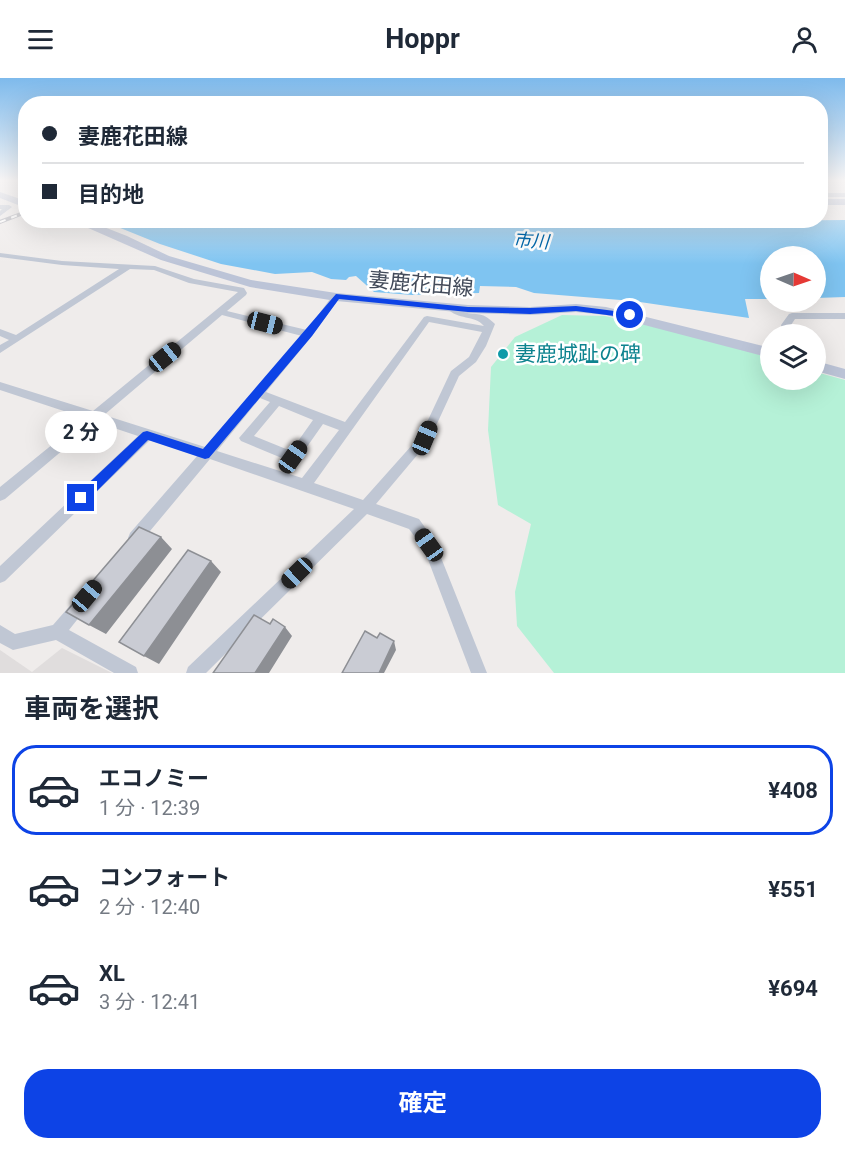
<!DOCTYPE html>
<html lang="ja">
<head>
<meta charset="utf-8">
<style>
  :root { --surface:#fff; --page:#f6f6f7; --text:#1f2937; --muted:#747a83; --line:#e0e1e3; --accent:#0d43e6 }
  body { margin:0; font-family:Roboto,"Noto Sans JP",sans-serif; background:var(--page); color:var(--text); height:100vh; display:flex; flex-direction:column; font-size:22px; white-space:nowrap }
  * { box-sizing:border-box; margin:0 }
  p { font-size:20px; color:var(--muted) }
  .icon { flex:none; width:33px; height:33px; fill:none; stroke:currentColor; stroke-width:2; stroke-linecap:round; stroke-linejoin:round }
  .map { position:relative; height:595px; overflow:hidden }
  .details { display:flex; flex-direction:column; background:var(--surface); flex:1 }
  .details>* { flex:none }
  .top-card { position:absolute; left:18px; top:18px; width:810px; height:132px; border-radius:24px; box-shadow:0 6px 24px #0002; display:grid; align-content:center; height:132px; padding:0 24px; background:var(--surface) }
  .needle { width:39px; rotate:92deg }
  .controls { position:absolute; left:760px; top:168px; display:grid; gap:12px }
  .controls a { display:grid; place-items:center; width:66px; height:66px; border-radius:50%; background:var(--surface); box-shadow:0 6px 24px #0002; font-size:30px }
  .end { position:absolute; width:27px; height:27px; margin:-14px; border:8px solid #0d43e6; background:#fff; box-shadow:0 0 0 3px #fff }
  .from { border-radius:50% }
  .bubble { position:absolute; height:42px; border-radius:21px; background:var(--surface); box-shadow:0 6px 24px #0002; font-size:20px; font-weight:700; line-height:42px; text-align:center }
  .car { position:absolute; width:18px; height:36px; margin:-18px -9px; border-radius:8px; box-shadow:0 0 4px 2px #0007; background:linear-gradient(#222 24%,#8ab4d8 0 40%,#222 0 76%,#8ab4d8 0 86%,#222 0) }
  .top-card b { display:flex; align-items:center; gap:21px; height:57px; font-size:22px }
  .top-card b+b { border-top:2px solid var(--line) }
  .top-card i { width:15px; height:15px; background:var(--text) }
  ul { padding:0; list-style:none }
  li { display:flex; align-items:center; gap:18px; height:90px; margin:0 12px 9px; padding:0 12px; border:3px solid transparent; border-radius:24px }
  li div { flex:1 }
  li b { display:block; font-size:22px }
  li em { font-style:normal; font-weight:700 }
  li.on { border-color:var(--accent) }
  li>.icon { width:54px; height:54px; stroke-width:1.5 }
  h2 { padding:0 24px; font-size:27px; line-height:72px }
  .action { display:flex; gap:12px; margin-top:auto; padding:12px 24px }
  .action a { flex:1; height:69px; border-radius:24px; background:var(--accent); color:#fff; font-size:24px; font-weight:700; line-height:69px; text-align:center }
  header { display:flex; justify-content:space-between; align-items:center; height:78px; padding:0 24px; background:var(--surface); font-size:27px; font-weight:700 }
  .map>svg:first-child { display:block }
</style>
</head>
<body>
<header><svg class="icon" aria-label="menu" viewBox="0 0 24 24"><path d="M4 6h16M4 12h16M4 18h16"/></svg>Hoppr<svg class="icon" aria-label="person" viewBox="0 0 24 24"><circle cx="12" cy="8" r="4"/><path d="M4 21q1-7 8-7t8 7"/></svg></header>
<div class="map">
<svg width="845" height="595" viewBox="0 0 845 595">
  <rect width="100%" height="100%" fill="#efeceb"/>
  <path fill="#e0dddd" d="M62 570 112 595H0V572L32 594Z"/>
  <path fill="#b5f1d7" d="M562 237 605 238 704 260 771 280V302H816V294L845 302V595H554L517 548 515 514 531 446 498 427 488 352 491 289 515 259Z"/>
  <path fill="#7fc4f1" d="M748 143 845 142V219L816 220V178H771V221H745L749 240 633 223 534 215 516 209 480 208 479 215 412 217 374 214 356 198 349 199 346 202 331 201 312 194 275 196 221 186 160 166 103 143Z"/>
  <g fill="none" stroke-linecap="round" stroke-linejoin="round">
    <path fill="#c0c7d4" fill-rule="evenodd" d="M820 115H845V119H820Z
      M0 127H9L12 129 0 138V133L2 131H0Z
      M0 175 62 183 155 188 194 201 244 210 247 215 246 217 227 233 307 252 333 217H339L340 219 312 258 266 314 345 344 424 239 427 238 484 248C474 236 458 243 447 230L452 227C455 229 458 231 461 233 476 239 480 231 495 246L486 268 476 284 459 298 429 363 376 426 419 441 434 462 487 595H471L424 471 409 451 367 436 206 595H186L188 589 354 431 210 381 140 465 135 467 130 465 128 460 130 455 198 377 150 362 5 503 0 505V488L138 358 96 344 5 421 0 423V409L85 340 0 312V304L93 333 238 214 189 205 154 192 130 191 0 275V267L9 262 0 258V251L16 257 119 191 62 187 0 179ZM222 237 302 258 205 369 104 337ZM429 244 482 254 469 279 451 293 421 357 363 422 314 405ZM260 320 270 324 239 360 241 363 289 383 293 384 297 383 323 346 339 352 302 400 217 373ZM279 328 313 342 291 373 254 358Z
      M792 235H845V241H795L791 247 793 256H783L781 247 789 236Z
      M79 520 84 523 87 528 84 533 69 552 136 589 138 595H114L56 562 13 572 0 565V547L15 556 53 547 74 523Z"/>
    <path fill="#bcc4d7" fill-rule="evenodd" d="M0 114 26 123V130L0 120Z
      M820 121H845V127H820Z
      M70 142H86L127 158 169 178 251 202 336 215 468 227 530 229 576 226 606 229 771 270V280L606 237 576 234 530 237 468 235 336 223 250 209 161 182Z
      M816 283 845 291V301L816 293Z"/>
    <defs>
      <path id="rail" d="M0 144 26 134"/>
    </defs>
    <use href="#rail" stroke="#adafb7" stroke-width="4"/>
    <use href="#rail" stroke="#fff" stroke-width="2" stroke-dasharray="6" stroke-linecap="butt"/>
  </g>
  <path fill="#8d8f94" d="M161 459 172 471 106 556 89 547Z
    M211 483 221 494 159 586 144 578Z
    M285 549 292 558 269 595H255Z
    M394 563 396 572 384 595H379Z"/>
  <path fill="#caccd4" stroke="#8d8f94" stroke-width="1.5" d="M139 449 161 459 89 547 66 534Z
    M188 472 211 483 144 578 119 564Z
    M254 537 270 546 273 541 285 549 255 595H213Z
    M365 553 377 560 380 555 394 563 379 595H342Z"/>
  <linearGradient id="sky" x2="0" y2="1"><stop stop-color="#7ebaec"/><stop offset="0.55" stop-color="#f8f6f6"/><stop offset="1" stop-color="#f8f6f6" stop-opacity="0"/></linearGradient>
  <rect width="845" height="186" fill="url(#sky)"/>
  <path fill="#0d43e6" d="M336 216 468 229 530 230 576 228 630 235 634 237 630 240 576 233 530 236 468 234 339 221 312 258 209 380 205 381 148 362 86 424H77V416L143 354 147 353 203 371Z"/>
  <circle fill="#0f9aa8" stroke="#fff" stroke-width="2" cx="503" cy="276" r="6"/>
  <g text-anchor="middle" stroke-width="5" stroke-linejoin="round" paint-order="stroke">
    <g font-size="18" font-style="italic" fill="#0369ac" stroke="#fff">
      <text transform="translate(531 163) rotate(4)" y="6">市川</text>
    </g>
    <g font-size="21" fill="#434b5a" stroke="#fff">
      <text transform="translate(421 206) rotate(5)" y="7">妻鹿花田線</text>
    </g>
    <g font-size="21" fill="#0d838f" stroke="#fff" text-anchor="start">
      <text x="515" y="283">妻鹿城趾の碑</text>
    </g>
  </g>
</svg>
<div class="controls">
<a><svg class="needle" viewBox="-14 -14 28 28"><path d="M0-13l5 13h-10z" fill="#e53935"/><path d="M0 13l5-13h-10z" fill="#747a83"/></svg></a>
<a><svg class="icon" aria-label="layers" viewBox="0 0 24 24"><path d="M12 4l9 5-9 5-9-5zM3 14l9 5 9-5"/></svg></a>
</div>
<i class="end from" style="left:630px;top:237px"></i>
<i class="end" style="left:81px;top:420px"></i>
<div class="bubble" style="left:45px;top:333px;width:72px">2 分</div>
<i class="car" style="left:265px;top:245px;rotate:104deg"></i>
<i class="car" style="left:165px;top:279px;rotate:51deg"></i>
<i class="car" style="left:425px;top:360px;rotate:23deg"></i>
<i class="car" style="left:293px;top:379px;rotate:35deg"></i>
<i class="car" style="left:429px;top:467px;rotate:325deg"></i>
<i class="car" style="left:297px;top:495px;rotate:226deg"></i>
<i class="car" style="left:87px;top:518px;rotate:40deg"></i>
<div class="top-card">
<b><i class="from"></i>妻鹿花田線</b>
<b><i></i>目的地</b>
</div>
</div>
<section class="details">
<h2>車両を選択</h2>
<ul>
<li class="on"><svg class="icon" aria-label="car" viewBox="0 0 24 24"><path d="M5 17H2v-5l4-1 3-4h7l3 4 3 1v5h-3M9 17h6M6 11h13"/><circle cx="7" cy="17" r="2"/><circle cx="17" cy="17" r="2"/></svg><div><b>エコノミー</b><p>1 分 · 12:39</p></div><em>¥408</em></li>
<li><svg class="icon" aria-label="car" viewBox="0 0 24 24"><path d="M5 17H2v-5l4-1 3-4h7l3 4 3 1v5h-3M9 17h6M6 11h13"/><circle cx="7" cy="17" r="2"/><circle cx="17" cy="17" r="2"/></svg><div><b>コンフォート</b><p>2 分 · 12:40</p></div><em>¥551</em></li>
<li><svg class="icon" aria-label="car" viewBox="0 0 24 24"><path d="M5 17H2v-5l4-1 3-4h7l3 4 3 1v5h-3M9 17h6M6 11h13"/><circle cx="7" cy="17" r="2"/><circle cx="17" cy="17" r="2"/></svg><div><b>XL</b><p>3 分 · 12:41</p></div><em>¥694</em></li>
</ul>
<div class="action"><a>確定</a></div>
</section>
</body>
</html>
